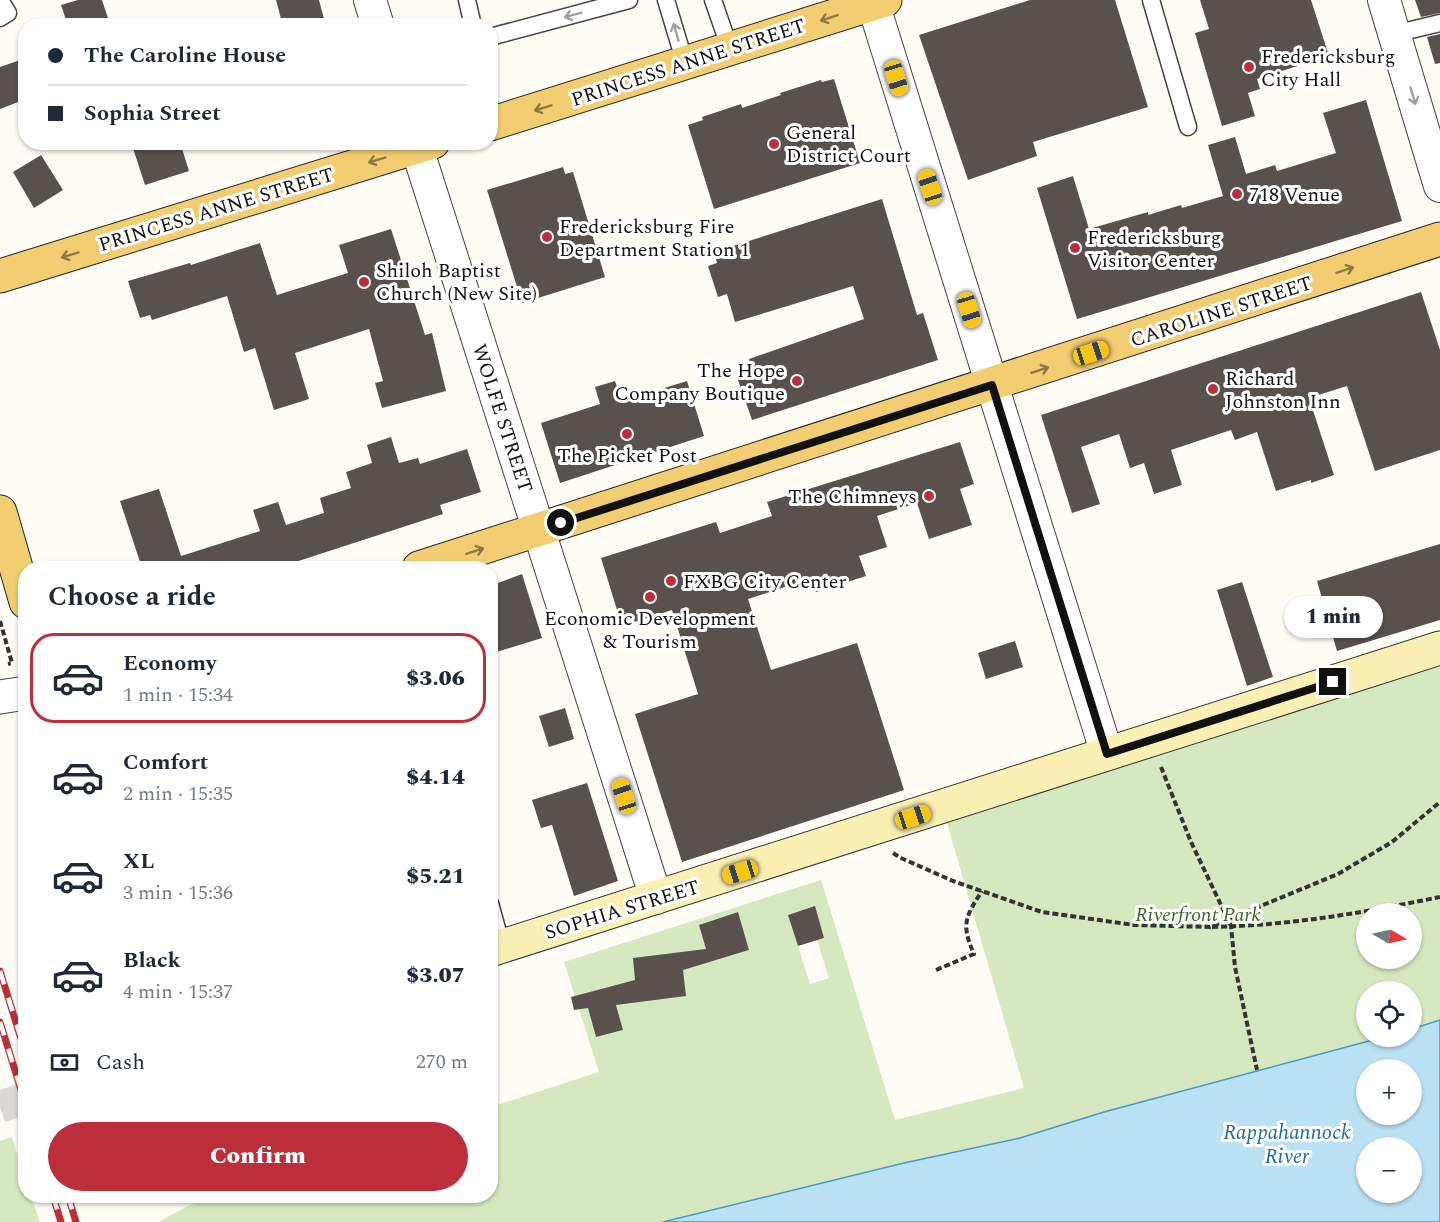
<!DOCTYPE html>
<html lang="en">
<head>
<meta charset="utf-8">
<style>
  :root { --surface:#fff; --page:#f6f6f7; --text:#1f2937; --muted:#747a83; --line:#e0e1e3; --accent:#bb2e3a }
  body { margin:0; font-family:Spectral,serif; background:var(--page); color:var(--text); height:100vh; display:flex; flex-direction:column; font-size:22px; white-space:nowrap }
  * { box-sizing:border-box; margin:0 }
  p { font-size:20px; color:var(--muted) }
  .icon { flex:none; width:33px; height:33px; fill:none; stroke:currentColor; stroke-width:2; stroke-linecap:round; stroke-linejoin:round }
  .map { position:relative; flex:1; overflow:hidden }
  .panel { position:absolute; left:18px; top:561px; width:480px; height:642px; display:flex; flex-direction:column; background:var(--surface); border-radius:24px; box-shadow:0 2px 4px #0004 }
  .panel>* { flex:none }
  .top-card { position:absolute; left:18px; top:18px; width:480px; height:132px; border-radius:24px; box-shadow:0 2px 4px #0004; display:grid; align-content:center; height:132px; padding:0 30px; background:var(--surface) }
  .needle { width:39px; rotate:99deg }
  .fabs { position:absolute; left:1356px; top:903px; display:grid; gap:12px }
  .fabs a { display:grid; place-items:center; width:66px; height:66px; border-radius:50%; background:var(--surface); box-shadow:0 2px 4px #0004; font-size:30px }
  .end { position:absolute; width:27px; height:27px; margin:-14px; border:8px solid #111; background:#fff; box-shadow:0 0 0 3px #fff }
  .from { border-radius:50% }
  .bubble { position:absolute; height:42px; border-radius:21px; background:var(--surface); box-shadow:0 2px 4px #0004; font-size:20px; font-weight:800; line-height:42px; text-align:center }
  .car { position:absolute; width:18px; height:36px; margin:-18px -9px; border-radius:8px; box-shadow:0 0 4px 2px #0007; background:linear-gradient(#f5c518 24%,#345 0 40%,#f5c518 0 76%,#345 0 86%,#f5c518 0) }
  .top-card b { display:flex; align-items:center; gap:21px; height:57px; font-size:22px }
  .top-card b+b { border-top:2px solid var(--line) }
  .top-card i { width:15px; height:15px; background:var(--text) }
  ul { padding:0; list-style:none }
  li { display:flex; align-items:center; gap:18px; height:90px; margin:0 12px 9px; padding:0 18px; border:3px solid transparent; border-radius:24px }
  li div { flex:1 }
  li b { display:block; font-size:22px }
  li em { font-style:normal; font-weight:800 }
  li.current { border-color:var(--accent) }
  li>.icon { width:54px; height:54px; stroke-width:1.5 }
  h2 { padding:0 30px; font-size:27px; line-height:72px }
  .pay { display:flex; align-items:center; gap:15px; height:66px; padding:0 30px; font-size:22px }
  .pay p { margin-inline-start:auto }
  .cta { display:flex; gap:12px; margin-top:auto; padding:12px 30px }
  .cta a { flex:1; height:69px; border-radius:36px; background:var(--accent); color:#fff; font-size:24px; font-weight:800; line-height:69px; text-align:center }
  .map>svg:first-child { display:block }
</style>
</head>
<body>
<div class="map">
<svg width="1440" height="1222" viewBox="0 0 1440 1222">
  <rect width="100%" height="100%" fill="#fefcf5"/>
  <path fill="#d6e8bf" fill-rule="evenodd" d="M1440 653V1020L1412 1029V992H1366V1036L1384 1037 1104 1112 1020 1138 904 1163 663 1222H158L192 1204 218 1196H490L491 1107 599 1072 564 962 821 880 895 1120 1024 1088 947 823 1106 770ZM814 907 824 938 817 940 829 978 810 984 788 915ZM738 912 749 950 710 962 699 925ZM1366 914H1412V958H1366ZM611 986 623 1030 596 1037 584 994Z
    M12 1137 25 1179 26 1196H31L40 1222H0V1141Z"/>
  <path fill="#bbe1f4" stroke="#4699c8" stroke-width="1.5" fill-rule="evenodd" d="M1440 1020V1222H663L904 1163 1020 1138 1104 1112 1384 1037 1412 1036V1029ZM1366 1070H1412V1114H1366ZM1366 1148H1412V1192H1366Z"/>
  <path fill="#59514d" d="M78 0H102L108 18 81 26H68L61 5Z
    M276 0H319L326 26H283Z
    M1030 0H1115L1148 107 1033 142 1037 156 968 180 919 35Z
    M1200 0H1311L1329 56 1257 79 1260 89 1248 93 1255 116 1222 126 1195 33 1209 29Z
    M1415 0H1440V13L1421 17Z
    M1440 34V63L1435 64 1427 37Z
    M26 58V99L0 109V67Z
    M834 79 860 163 714 209 688 125 703 120 702 117 741 104 742 108 781 95 780 93 821 80 822 82Z
    M1366 100 1402 221 1077 319 1037 188 1073 176 1089 229 1148 212V215L1181 205 1182 208 1223 196 1208 145 1235 137 1246 174 1275 165 1277 171 1336 153 1323 113Z
    M131 142H180L189 171 145 185Z
    M41 155 63 190 34 208 13 172Z
    M563 167 565 174 573 172 605 277 522 303 487 190Z
    M882 199 917 315 923 313 938 360 752 420 737 377 753 372 749 359 864 319 853 286 735 322 727 294 718 297 708 266 717 263 714 252Z
    M391 229 425 335 432 333 446 391 382 408 375 383 383 381 369 329 295 353 309 399 274 410 255 348 244 352 227 296 152 320 150 315 140 318 128 281 190 263 191 265 260 243 277 295 348 273 339 245Z
    M1421 292 1440 350V450L1375 471 1347 386 1309 398 1334 475 1311 483V480L1276 491 1257 432 1235 440 1231 430 1171 450 1182 485 1154 494 1144 463 1130 468 1119 434 1081 447 1100 504 1072 513 1041 415Z
    M615 381 622 401 687 381 704 436 560 483 541 423 600 404 595 387Z
    M391 437 399 463 418 458 420 464 467 449 481 492 440 505 443 514 277 568H142L120 501 159 489 181 556 260 531 253 510 278 502 286 525 324 513 320 498 351 488 346 472 372 463 367 445Z
    M960 442 974 484 960 489 972 525 929 539 917 503 877 516 887 547 859 556 866 576 816 592 812 578 748 599 771 670 857 643 904 790 682 862 635 714 698 694 672 610 622 626 601 558 716 522 720 533 772 516 767 502Z
    M1440 544V620L1337 651 1317 581Z
    M522 574 542 638 490 654V588L498 585V583Z
    M1242 582 1273 677 1247 686 1217 590Z
    M1015 641 1023 667 986 679 978 653Z
    M565 708 574 739 549 747 539 716Z
    M587 783 618 881 574 896 552 825 541 828 532 800Z
    M815 906 824 938 798 946 788 915Z
    M738 912 749 950 683 970 686 996 616 1005 623 1030 596 1037 588 1008 574 1010 571 997 635 980 633 958 706 949 699 925Z"/>
  <g fill="none" stroke-linecap="round" stroke-linejoin="round">
    <path stroke="#dad9d3" stroke-width="32" stroke-dasharray="32 16" stroke-linecap="butt" d="M0 1107 26 1098"/>
    <defs>
      <path id="service" d="M0 0 8 13 0 18
        M467 0 473 26
        M666 0 685 63
        M713 0 730 49
        M1151 0 1188 127
        M1394 34 1440 23
        M490 37 629 0
        M490 903 502 947"/>
      <path id="minor" d="M370 0 378 26
        M872 0 1107 754
        M1384 0 1440 186
        M415 142 656 898"/>
      <path id="tertiary" d="M0 697 26 693"/>
      <path id="secondary" d="M490 950 1440 648"/>
      <path id="primary" d="M490 124 885 0
        M0 276 433 142
        M0 512 26 602
        M419 568 1440 239"/>
    </defs>
    <use href="#service" stroke="#444" stroke-width="19"/>
    <use href="#minor" stroke="#444" stroke-width="34"/>
    <use href="#tertiary" stroke="#444" stroke-width="35"/>
    <use href="#secondary" stroke="#333" stroke-width="35"/>
    <use href="#primary" stroke="#222" stroke-width="35"/>
    <path stroke="#333" stroke-width="4" stroke-dasharray="6 3" stroke-linecap="butt" d="M0 621 12 663 8 664
      M1161 767 1191 842 1231 926 1235 967 1257 1070
      M893 853 901 858 953 881 1042 912 1134 925 1210 927 1338 874 1392 842 1440 802
      M1212 927C1294 925 1361 913 1440 897
      M936 970 974 954C961 925 965 917 982 891"/>
    <use href="#service" stroke="#fff" stroke-width="16"/>
    <use href="#minor" stroke="#fff" stroke-width="32"/>
    <use href="#tertiary" stroke="#fff" stroke-width="33"/>
    <use href="#secondary" stroke="#fbf0b3" stroke-width="33"/>
    <use href="#primary" stroke="#f2cd71" stroke-width="33"/>
    <defs>
      <path id="rail" d="M0 971 26 1055
        M0 1022 26 1106
        M53 1196 61 1222
        M68 1196 76 1222"/>
    </defs>
    <use href="#rail" stroke="#bb2e3a" stroke-width="7"/>
    <use href="#rail" stroke="#fff" stroke-width="4.5" stroke-dasharray="14" stroke-linecap="butt"/>
  </g>
  <defs><path id="oneway-shaft" d="M-6 0H5M1.5-3L5.5 0L1.5 3" fill="none" stroke-width="1.6" stroke-linecap="round" stroke-linejoin="round" transform="scale(1.5)"/></defs>
  <g stroke="#a0a0a0">
    <use href="#oneway-shaft" transform="translate(573 15) rotate(165)"/>
    <use href="#oneway-shaft" transform="translate(676 32) rotate(-106)"/>
    <use href="#oneway-shaft" transform="translate(1413 96) rotate(73)"/>
  </g>
  <g stroke="#8d7846">
    <use href="#oneway-shaft" transform="translate(829 18) rotate(162)"/>
    <use href="#oneway-shaft" transform="translate(543 108) rotate(163)"/>
    <use href="#oneway-shaft" transform="translate(377 160) rotate(163)"/>
    <use href="#oneway-shaft" transform="translate(70 255) rotate(163)"/>
    <use href="#oneway-shaft" transform="translate(1345 270) rotate(-18)"/>
    <use href="#oneway-shaft" transform="translate(1040 370) rotate(-18)"/>
    <use href="#oneway-shaft" transform="translate(475 551) rotate(-18)"/>
  </g>
  <g fill="none" stroke-linecap="round" stroke-linejoin="round">
    <path stroke="#111" stroke-width="8" d="M561 523 992 385 1107 754 1333 682"/>
  </g>
  <g fill="#bb2e3a" stroke="#fff" stroke-width="2">
    <circle cx="1249" cy="67" r="6"/>
    <circle cx="774" cy="144" r="6"/>
    <circle cx="1237" cy="194" r="6"/>
    <circle cx="547" cy="237" r="6"/>
    <circle cx="1075" cy="248" r="6"/>
    <circle cx="364" cy="282" r="6"/>
    <circle cx="797" cy="381" r="6"/>
    <circle cx="1213" cy="389" r="6"/>
    <circle cx="627" cy="434" r="6"/>
    <circle cx="929" cy="496" r="6"/>
    <circle cx="671" cy="581" r="6"/>
    <circle cx="650" cy="597" r="6"/>
  </g>
  <g text-anchor="middle" stroke-width="6" stroke-linejoin="round" paint-order="stroke">
    <g font-size="20" fill="#111" stroke="#fff" text-anchor="start">
      <text x="1261" y="63">Fredericksburg<tspan x="1261" dy="23">City Hall</tspan></text>
      <text x="786" y="139">General<tspan x="786" dy="23">District Court</tspan></text>
      <text x="1249" y="201">718 Venue</text>
      <text x="559" y="233">Fredericksburg Fire<tspan x="559" dy="23">Department Station 1</tspan></text>
      <text x="1087" y="244">Fredericksburg<tspan x="1087" dy="23">Visitor Center</tspan></text>
      <text x="376" y="277">Shiloh Baptist<tspan x="376" dy="23">Church (New Site)</tspan></text>
      <text x="785" y="377" text-anchor="end">The Hope<tspan x="785" dy="23">Company Boutique</tspan></text>
      <text x="1225" y="385">Richard<tspan x="1225" dy="23">Johnston Inn</tspan></text>
      <text x="627" y="462" text-anchor="middle">The Picket Post</text>
      <text x="917" y="503" text-anchor="end">The Chimneys</text>
      <text x="683" y="588">FXBG City Center</text>
      <text x="650" y="625" text-anchor="middle">Economic Development<tspan x="650" dy="23">&amp; Tourism</tspan></text>
    </g>
    <g font-size="20" fill="#111" stroke="#fff">
      <text transform="translate(688 62) rotate(-18)" y="7">PRINCESS ANNE STREET</text>
      <text transform="translate(216 209) rotate(-17)" y="7">PRINCESS ANNE STREET</text>
      <text transform="translate(1221 311) rotate(-18)" y="7">CAROLINE STREET</text>
      <text transform="translate(503 418) rotate(72)" y="7">WOLFE STREET</text>
      <text transform="translate(622 909) rotate(-17)" y="7">SOPHIA STREET</text>
    </g>
    <g font-size="20" font-style="italic" fill="#346723" stroke="#fff">
      <text x="1198" y="921">Riverfront Park</text>
    </g>
    <g font-size="21" font-style="italic" fill="#1e6c9e" stroke="#fff">
      <text x="1287" y="1139">Rappahannock<tspan x="1287" dy="24">River</tspan></text>
    </g>
  </g>
</svg>
<div class="fabs">
<a><svg class="needle" viewBox="-14 -14 28 28"><path d="M0-13l5 13h-10z" fill="#e53935"/><path d="M0 13l5-13h-10z" fill="#747a83"/></svg></a>
<a><svg class="icon" aria-label="locate" viewBox="0 0 24 24"><circle cx="12" cy="12" r="6"/><path d="M12 2v4M12 18v4M2 12h4M18 12h4"/></svg></a>
<a>+</a>
<a>−</a>
</div>
<i class="end from" style="left:561px;top:523px"></i>
<i class="end" style="left:1333px;top:682px"></i>
<div class="bubble" style="left:1284px;top:596px;width:99px">1 min</div>
<i class="car" style="left:896px;top:78px;rotate:163deg"></i>
<i class="car" style="left:930px;top:187px;rotate:342deg"></i>
<i class="car" style="left:969px;top:310px;rotate:163deg"></i>
<i class="car" style="left:1091px;top:353px;rotate:72deg"></i>
<i class="car" style="left:624px;top:796px;rotate:342deg"></i>
<i class="car" style="left:913px;top:817px;rotate:72deg"></i>
<i class="car" style="left:740px;top:872px;rotate:253deg"></i>
<div class="top-card">
<b><i class="from"></i>The Caroline House</b>
<b><i></i>Sophia Street</b>
</div>
<section class="panel">
<h2>Choose a ride</h2>
<ul>
<li class="current"><svg class="icon" aria-label="car" viewBox="0 0 24 24"><path d="M5 17H2v-5l4-1 3-4h7l3 4 3 1v5h-3M9 17h6M6 11h13"/><circle cx="7" cy="17" r="2"/><circle cx="17" cy="17" r="2"/></svg><div><b>Economy</b><p>1 min · 15:34</p></div><em>$3.06</em></li>
<li><svg class="icon" aria-label="car" viewBox="0 0 24 24"><path d="M5 17H2v-5l4-1 3-4h7l3 4 3 1v5h-3M9 17h6M6 11h13"/><circle cx="7" cy="17" r="2"/><circle cx="17" cy="17" r="2"/></svg><div><b>Comfort</b><p>2 min · 15:35</p></div><em>$4.14</em></li>
<li><svg class="icon" aria-label="car" viewBox="0 0 24 24"><path d="M5 17H2v-5l4-1 3-4h7l3 4 3 1v5h-3M9 17h6M6 11h13"/><circle cx="7" cy="17" r="2"/><circle cx="17" cy="17" r="2"/></svg><div><b>XL</b><p>3 min · 15:36</p></div><em>$5.21</em></li>
<li><svg class="icon" aria-label="car" viewBox="0 0 24 24"><path d="M5 17H2v-5l4-1 3-4h7l3 4 3 1v5h-3M9 17h6M6 11h13"/><circle cx="7" cy="17" r="2"/><circle cx="17" cy="17" r="2"/></svg><div><b>Black</b><p>4 min · 15:37</p></div><em>$3.07</em></li>
</ul>
<div class="pay"><svg class="icon" aria-label="cash" viewBox="0 0 24 24"><path d="M3 7h18v10H3z"/><circle cx="12" cy="12" r="2"/></svg>Cash<p>270 m</p></div>
<div class="cta"><a>Confirm</a></div>
</section>
</div>
</body>
</html>
